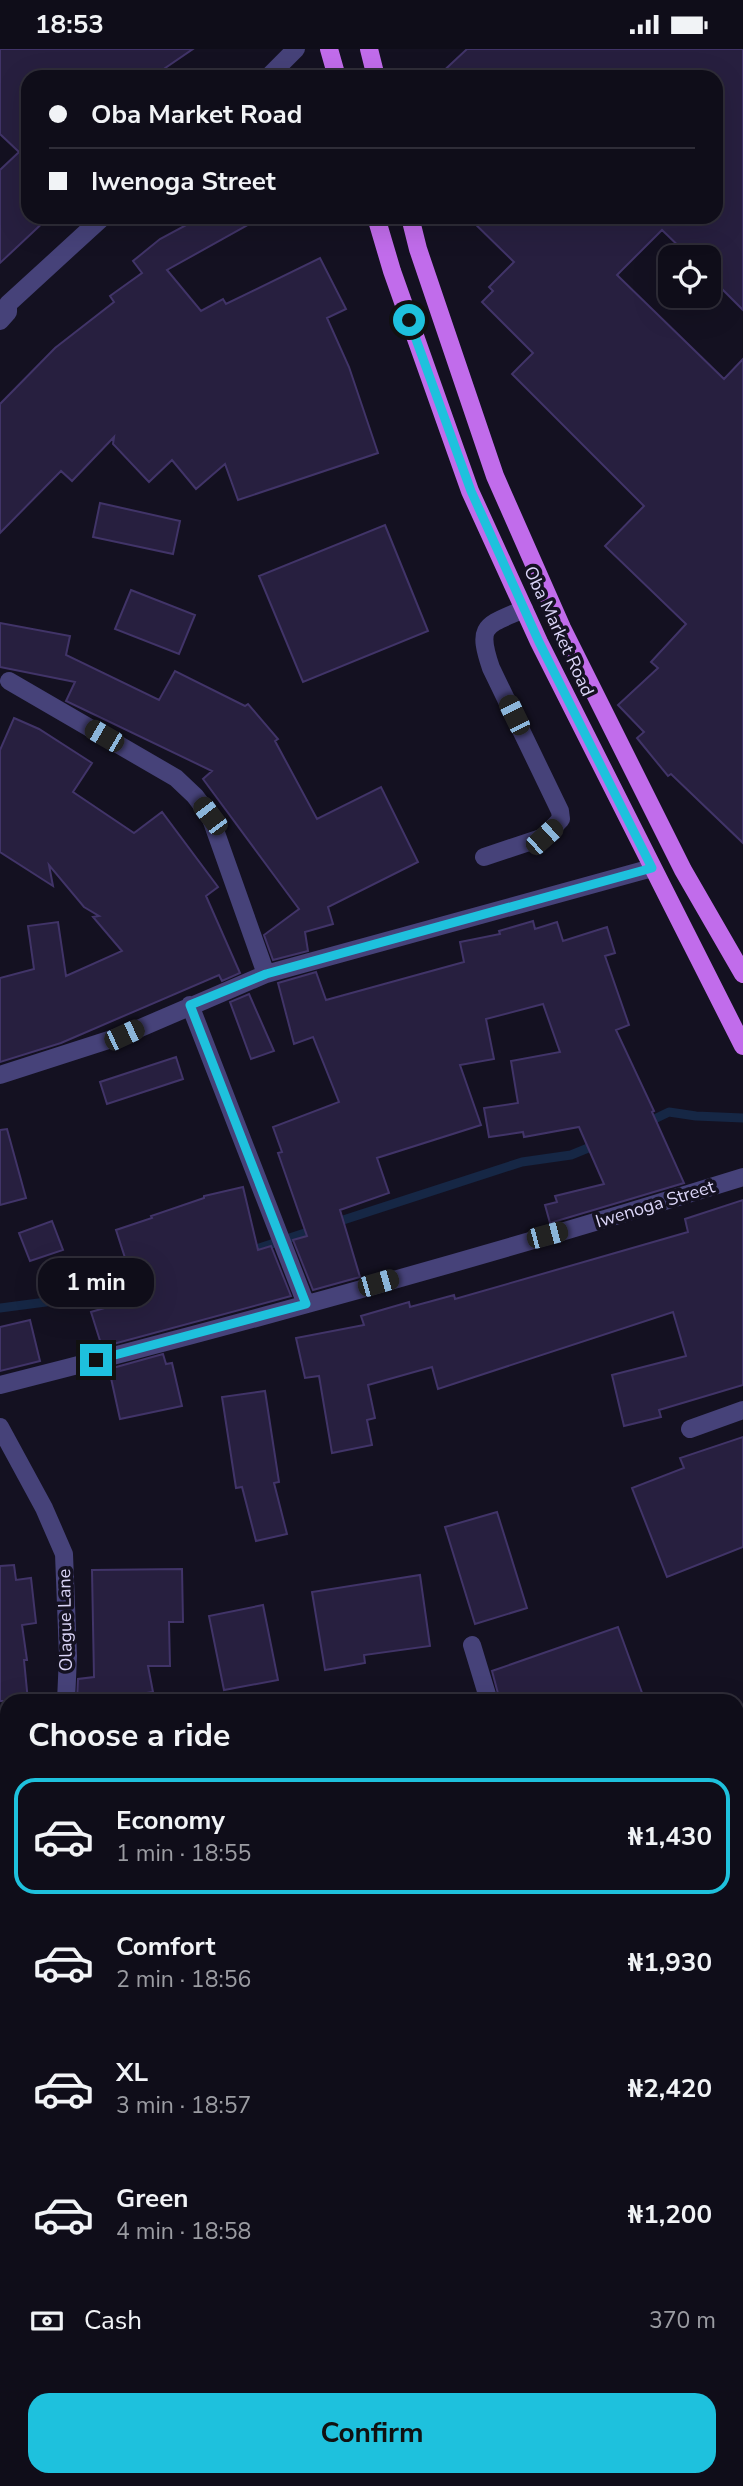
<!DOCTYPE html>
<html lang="en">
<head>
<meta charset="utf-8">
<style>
  :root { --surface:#0f0d19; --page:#181622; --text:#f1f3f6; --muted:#9b9ca2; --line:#2f2d38; --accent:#1ec1dd }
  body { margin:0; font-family:"Nunito Sans",sans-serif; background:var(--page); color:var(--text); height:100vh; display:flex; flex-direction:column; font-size:26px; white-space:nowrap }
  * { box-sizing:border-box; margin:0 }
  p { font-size:23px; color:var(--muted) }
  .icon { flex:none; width:38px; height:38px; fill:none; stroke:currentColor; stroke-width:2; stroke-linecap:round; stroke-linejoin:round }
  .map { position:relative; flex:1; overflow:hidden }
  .details { position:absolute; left:0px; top:1645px; width:744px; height:793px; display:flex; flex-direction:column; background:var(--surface); border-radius:21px 21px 0 0; box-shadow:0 7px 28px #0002,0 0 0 2px var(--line) }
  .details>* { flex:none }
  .hud { position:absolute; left:21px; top:21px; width:702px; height:154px; border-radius:21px; box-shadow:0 7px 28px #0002,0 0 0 2px var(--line); display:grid; align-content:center; height:154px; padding:0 28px; background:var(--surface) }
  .tools { position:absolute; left:658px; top:196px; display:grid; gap:14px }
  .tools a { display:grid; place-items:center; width:63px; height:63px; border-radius:14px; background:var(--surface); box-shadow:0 7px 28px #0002,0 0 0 2px var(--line); font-size:35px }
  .end { position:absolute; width:32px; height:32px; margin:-16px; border:9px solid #1ec1dd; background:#111; box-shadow:0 0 0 4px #111 }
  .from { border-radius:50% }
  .bubble { position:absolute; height:49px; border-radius:21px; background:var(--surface); box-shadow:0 7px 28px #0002,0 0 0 2px var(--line); font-size:23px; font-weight:700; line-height:49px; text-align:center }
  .car { position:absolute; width:21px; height:42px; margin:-21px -10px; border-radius:9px; box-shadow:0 0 5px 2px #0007; background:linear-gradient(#222 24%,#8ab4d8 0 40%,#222 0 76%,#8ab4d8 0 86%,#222 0) }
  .hud b { display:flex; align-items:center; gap:24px; height:66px; font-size:26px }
  .hud b+b { border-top:2px solid var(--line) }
  .hud i { width:18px; height:18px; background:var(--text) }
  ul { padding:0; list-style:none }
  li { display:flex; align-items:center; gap:21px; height:116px; margin:0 14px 10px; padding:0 14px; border:4px solid transparent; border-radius:21px }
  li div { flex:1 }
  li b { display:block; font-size:26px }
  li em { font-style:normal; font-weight:700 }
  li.active { border-color:var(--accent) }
  li>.icon { width:63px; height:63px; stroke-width:1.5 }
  h2 { padding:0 28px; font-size:32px; line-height:84px }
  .pay { display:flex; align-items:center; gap:18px; height:77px; padding:0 28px; font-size:26px }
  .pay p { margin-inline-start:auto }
  .cta { display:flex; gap:14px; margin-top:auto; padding:14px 28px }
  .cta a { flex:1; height:80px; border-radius:21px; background:var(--accent); color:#111; font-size:28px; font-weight:700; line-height:80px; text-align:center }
  .status { display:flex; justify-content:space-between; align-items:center; height:49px; padding:0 35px; background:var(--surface); direction:ltr }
  .status svg { height:19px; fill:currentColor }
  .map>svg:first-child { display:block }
</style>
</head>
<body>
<div class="status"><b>18:53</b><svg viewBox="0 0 49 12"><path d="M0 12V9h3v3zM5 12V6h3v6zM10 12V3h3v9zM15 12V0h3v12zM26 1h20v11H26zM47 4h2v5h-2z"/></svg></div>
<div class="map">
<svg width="743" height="2437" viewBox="0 0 743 2437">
  <rect width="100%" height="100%" fill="#141121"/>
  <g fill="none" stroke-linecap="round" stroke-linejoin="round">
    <path stroke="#162745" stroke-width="9" d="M646 1074 669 1063 696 1067 743 1069
      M334 1174 522 1113 571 1106 598 1095
      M247 1203 317 1180
      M0 1259 122 1243 144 1236"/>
  </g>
  <path fill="#271f3f" stroke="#413468" stroke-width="2" d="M0 0H193L152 28H28V168H49L0 214V121L19 103 0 85Z
    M467 0H743V261L709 227V208H690L662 181 617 226 724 330 743 310V794L671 725 668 727 637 689 644 683 618 656 658 619 651 613 686 575 605 497 644 457 512 325 533 304 482 253 493 242 489 238 514 213 468 168H716V28H437Z
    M201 168H262L167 221 201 262 223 250 226 255 320 209 346 260 327 269 349 318 378 404 238 451 225 415 196 440 172 411 149 433 113 395 114 388 72 432 61 422 0 484V355L55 299 114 253 110 247 142 224 133 212 160 190Z
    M100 454 180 472 173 505 93 488Z
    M385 476 428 582 303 633 259 527Z
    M131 541 195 566 179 605 115 580Z
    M0 574 70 587 66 606 159 651 175 622 245 657 248 655 278 690 275 692 317 770 381 738 418 813 328 858 333 875 305 883 308 902 273 911 264 886 299 860 203 730 212 722 66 652 75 633 0 618Z
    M14 669 39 680 92 714 73 743 134 784 162 763 218 838 206 847 240 924 222 932 219 926 61 994 0 1013V929L34 920 28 877 58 873 66 927 122 902 93 868 99 867 84 858 49 816 53 837 0 803V701Z
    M533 872 535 880 557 873 563 892 607 878 615 904 605 907 629 976 616 981 654 1062 652 1063 684 1134 550 1174 545 1156 557 1153 555 1147 604 1135 579 1078 524 1088 523 1083 489 1088 484 1059 518 1054 511 1012 560 1003 543 955 486 970 494 1010 460 1016 481 1076 377 1109 389 1144 340 1161 360 1228 313 1241 293 1191 307 1187 278 1104 282 1103 273 1078 339 1053 313 988 294 995 278 934 316 923 326 951 464 913 460 893 500 885 499 882Z
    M249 945 274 1002 251 1010 230 953Z
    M176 1008 183 1030 107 1055 100 1033Z
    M7 1080 26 1149 0 1156V1081Z
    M243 1138 258 1201 271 1197 291 1247 102 1298 91 1263 138 1249 116 1181 152 1169 151 1167 204 1149V1147Z
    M743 1151V1336L659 1361 661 1368 624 1377 612 1326 686 1307 673 1263 438 1340 432 1318 368 1336 375 1369 367 1371 372 1396 332 1404 319 1327 305 1329 296 1289 364 1276 361 1267 409 1253 410 1258 454 1246 455 1250 688 1183 685 1170Z
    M52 1172 63 1201 30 1212 19 1184Z
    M30 1271 40 1312 0 1322V1278Z
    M163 1305 166 1315 172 1314 182 1357 120 1370 109 1320Z
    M265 1342 279 1433 274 1434 287 1485 256 1492 242 1438 236 1439 222 1348Z
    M743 1388V1498L667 1528 632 1439 684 1419 680 1409Z
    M497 1463 527 1559 475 1575 445 1478Z
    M14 1516 16 1531 31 1529 36 1574 22 1576 27 1611H24L28 1652H0V1517Z
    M182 1520 183 1573H169L170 1617H148L153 1643 132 1646 133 1652H77L78 1630 94 1628 92 1521Z
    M420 1526 430 1597 364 1606 365 1614 325 1621 312 1543Z
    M263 1556 278 1631 224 1641 209 1567Z
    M618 1578 645 1652H500L492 1622Z"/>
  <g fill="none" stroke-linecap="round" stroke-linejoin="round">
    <path stroke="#464279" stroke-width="18" d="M268 28 296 0
      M0 272 8 263V255L103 168
      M9 632 176 729 195 747 210 767 266 925
      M484 808 544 788 561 770 560 762 491 619C476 575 486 577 524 560
      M190 956 306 1255
      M0 1026 124 986 266 925 652 819
      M0 1336C249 1273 498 1204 743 1128
      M0 1378 44 1459 64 1505 68 1607 66 1652
      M690 1380 743 1361
      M472 1596 489 1652
      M737 1958 743 1956
      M0 2207 7 2205
      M737 2410H743
      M101 2431 103 2437
      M384 2437 437 2431"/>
    <path stroke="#c16ceb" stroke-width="18" d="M329 0 337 28
      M369 0 376 28
      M376 168 392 222 470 442 539 593 743 997
      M410 168 418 200 495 427 562 579 683 821 743 925"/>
  </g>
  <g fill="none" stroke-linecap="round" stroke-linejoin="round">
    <path stroke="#1ec1dd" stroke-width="9" d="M96 1311 306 1255 190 956 266 925 652 819 539 593 471 442 409 271"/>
  </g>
  <g text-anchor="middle" stroke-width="7" stroke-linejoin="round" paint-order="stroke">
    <g font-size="18" fill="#dcd6f9" stroke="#141121">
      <text transform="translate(559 582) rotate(65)" y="6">Oba Market Road</text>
      <text transform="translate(655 1155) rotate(-17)" y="6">Iwenoga Street</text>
      <text transform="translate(65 1571) rotate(-91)" y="6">Olague Lane</text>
    </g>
  </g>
</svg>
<div class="tools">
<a><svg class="icon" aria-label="locate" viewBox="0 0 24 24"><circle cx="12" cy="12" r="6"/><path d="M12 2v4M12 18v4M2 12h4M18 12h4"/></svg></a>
</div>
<i class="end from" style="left:409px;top:271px"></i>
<i class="end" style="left:96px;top:1311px"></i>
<div class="bubble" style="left:38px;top:1209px;width:116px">1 min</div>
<i class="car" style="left:514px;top:666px;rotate:334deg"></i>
<i class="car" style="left:104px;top:687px;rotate:300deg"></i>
<i class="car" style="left:210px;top:767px;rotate:323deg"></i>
<i class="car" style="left:544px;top:788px;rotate:48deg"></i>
<i class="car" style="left:124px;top:986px;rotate:65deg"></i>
<i class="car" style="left:547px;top:1186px;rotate:75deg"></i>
<i class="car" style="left:378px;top:1234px;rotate:74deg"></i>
<div class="hud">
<b><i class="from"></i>Oba Market Road</b>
<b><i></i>Iwenoga Street</b>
</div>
<section class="details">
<h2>Choose a ride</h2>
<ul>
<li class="active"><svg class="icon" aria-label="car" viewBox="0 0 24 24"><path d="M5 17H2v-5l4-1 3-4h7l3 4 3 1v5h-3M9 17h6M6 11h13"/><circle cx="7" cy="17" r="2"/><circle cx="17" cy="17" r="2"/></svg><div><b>Economy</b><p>1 min · 18:55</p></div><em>₦1,430</em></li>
<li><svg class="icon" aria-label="car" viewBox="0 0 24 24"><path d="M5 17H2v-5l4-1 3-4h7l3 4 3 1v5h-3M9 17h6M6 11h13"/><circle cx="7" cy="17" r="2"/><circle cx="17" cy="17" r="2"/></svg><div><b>Comfort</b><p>2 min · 18:56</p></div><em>₦1,930</em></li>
<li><svg class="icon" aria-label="car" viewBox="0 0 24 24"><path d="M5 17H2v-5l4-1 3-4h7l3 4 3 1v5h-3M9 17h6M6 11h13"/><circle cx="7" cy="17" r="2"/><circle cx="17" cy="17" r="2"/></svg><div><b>XL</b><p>3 min · 18:57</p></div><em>₦2,420</em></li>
<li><svg class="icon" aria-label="car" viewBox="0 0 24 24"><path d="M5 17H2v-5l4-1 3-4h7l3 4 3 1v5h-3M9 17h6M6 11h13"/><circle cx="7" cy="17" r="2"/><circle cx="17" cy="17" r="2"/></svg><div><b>Green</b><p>4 min · 18:58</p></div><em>₦1,200</em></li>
</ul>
<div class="pay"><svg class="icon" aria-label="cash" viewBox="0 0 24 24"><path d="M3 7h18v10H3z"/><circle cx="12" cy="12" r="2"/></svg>Cash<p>370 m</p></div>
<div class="cta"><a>Confirm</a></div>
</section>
</div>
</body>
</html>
